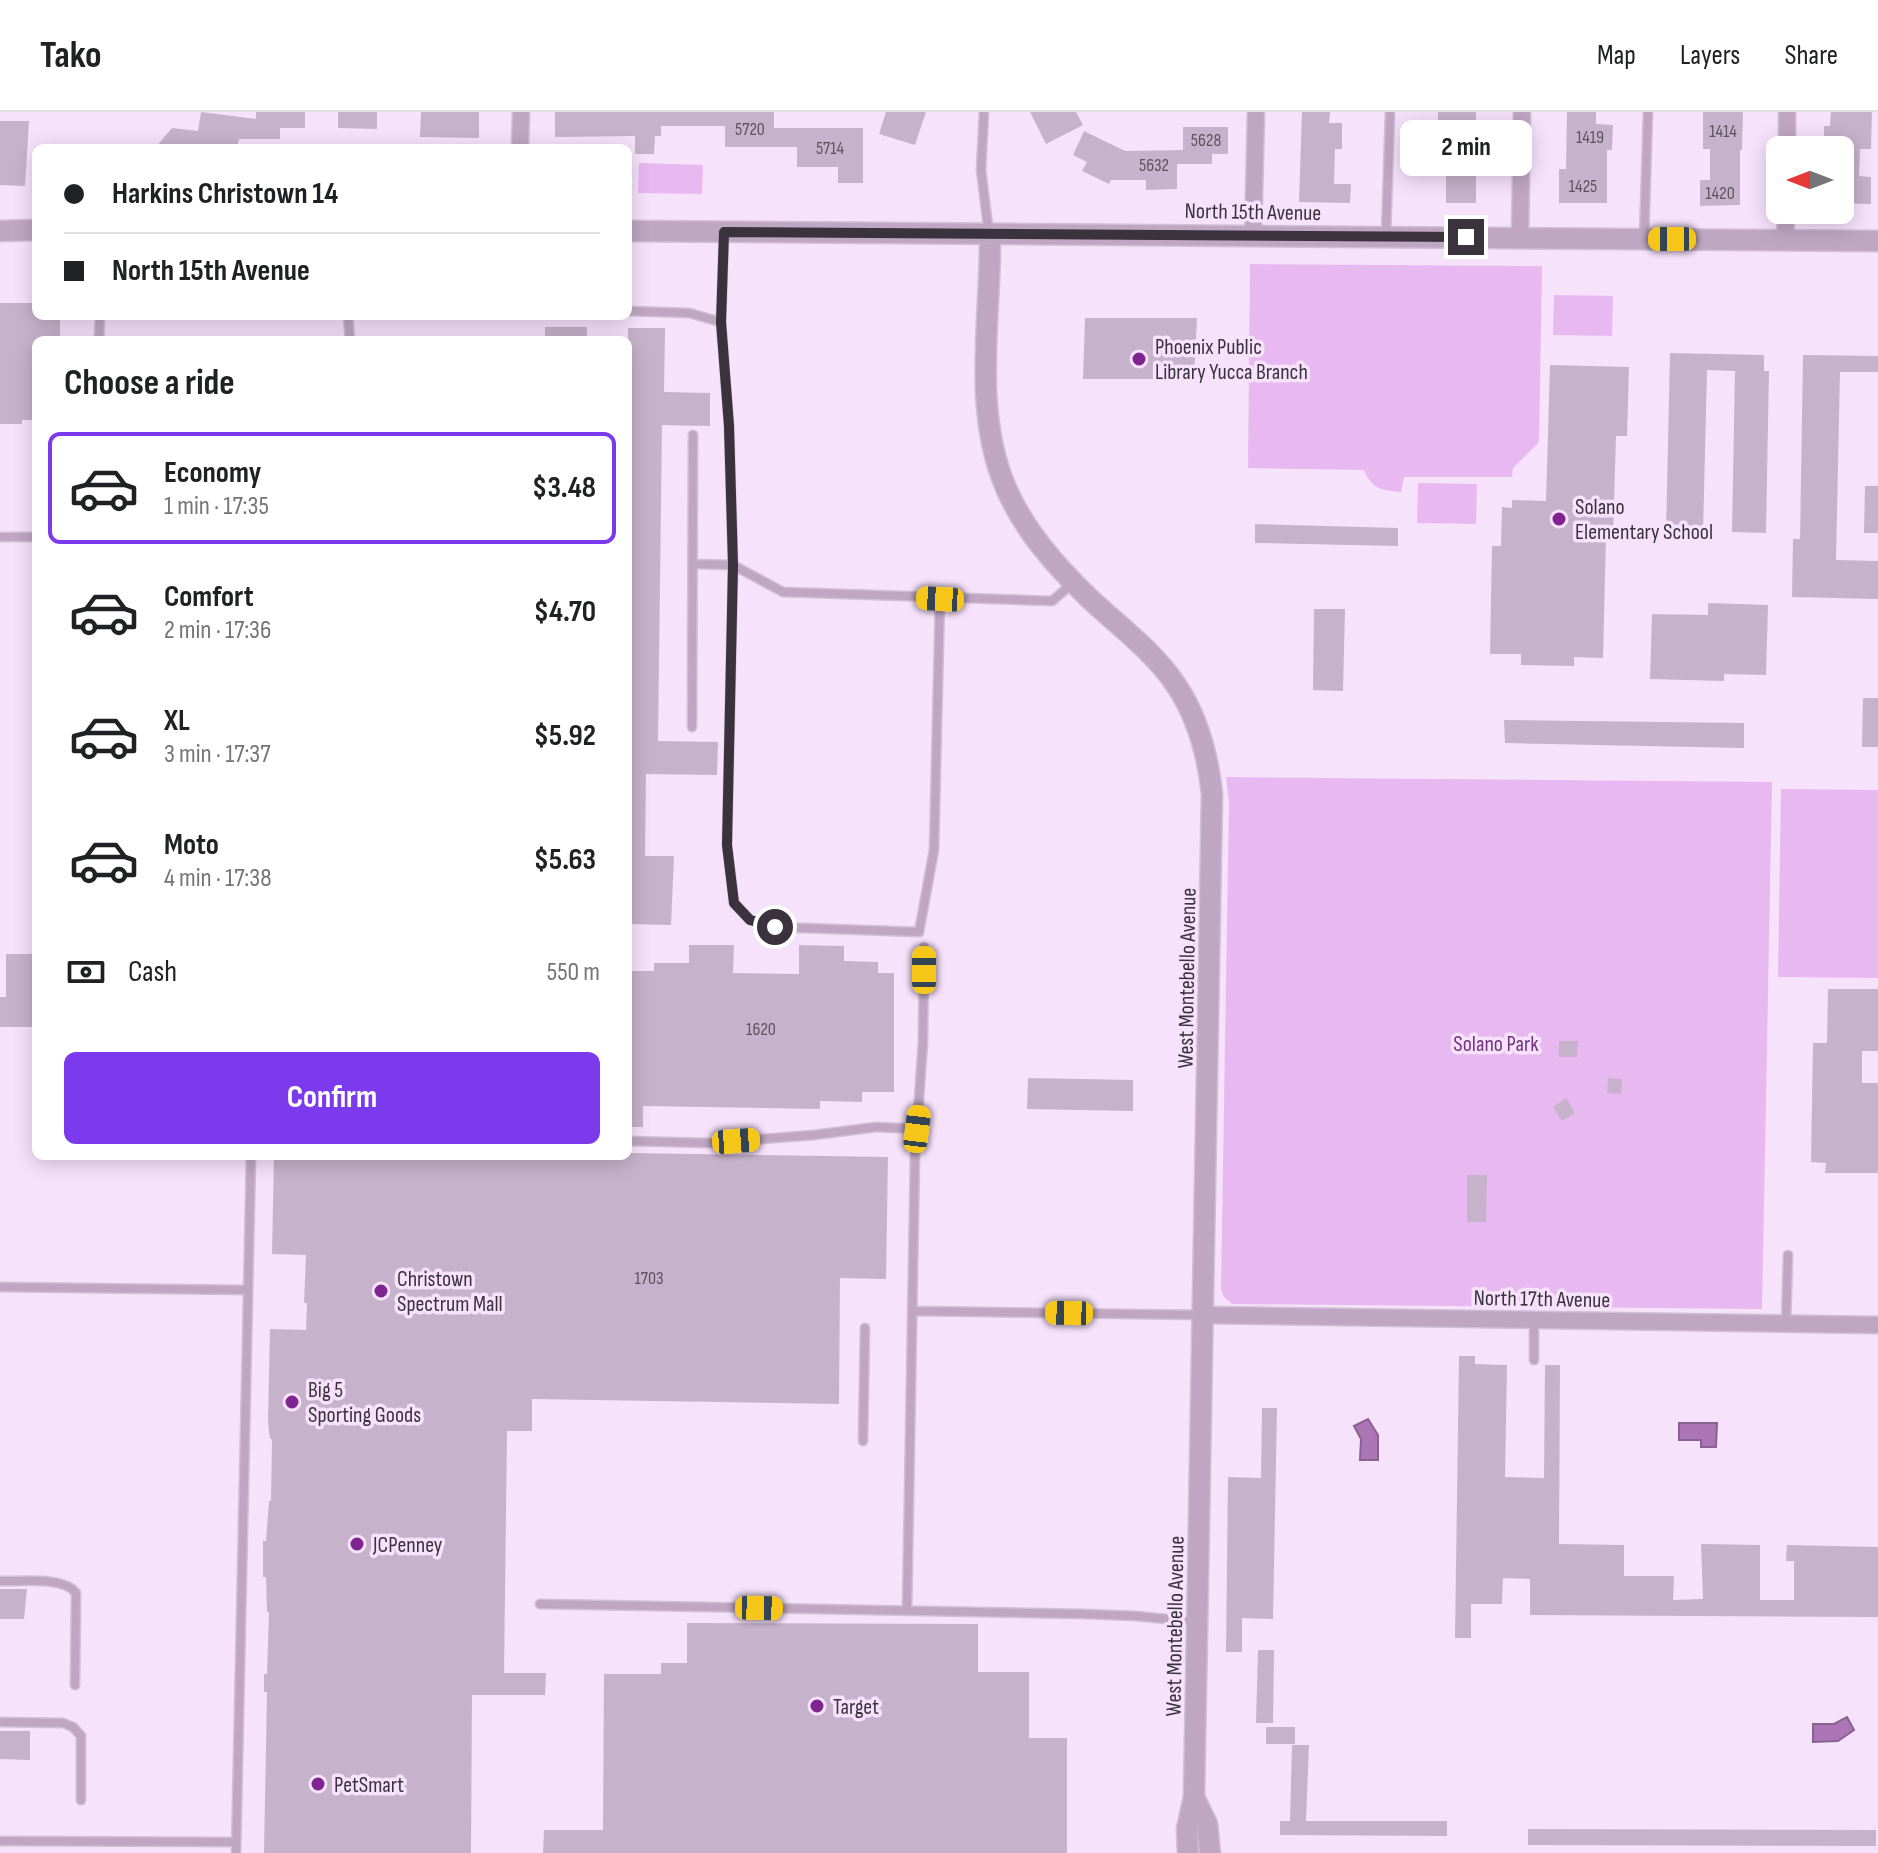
<!DOCTYPE html>
<html lang="en">
<head>
<meta charset="utf-8">
<style>
  :root { --surface:#fff; --page:#f2f2f2; --text:#202124; --muted:#757577; --line:#e0e0e0; --accent:#7c3aed }
  body { margin:0; font-family:"Sofia Sans Condensed",sans-serif; background:var(--page); color:var(--text); height:100vh; display:flex; flex-direction:column; font-size:30px; white-space:nowrap }
  * { box-sizing:border-box; margin:0 }
  p { font-size:26px; color:var(--muted) }
  .icon { flex:none; width:44px; height:44px; fill:none; stroke:currentColor; stroke-width:2; stroke-linecap:round; stroke-linejoin:round }
  .map { position:relative; flex:1; overflow:hidden }
  .details { position:absolute; left:32px; top:224px; width:600px; height:824px; display:flex; flex-direction:column; background:var(--surface); border-radius:12px; box-shadow:0 4px 20px #0003 }
  .details>* { flex:none }
  .top-card { position:absolute; left:32px; top:32px; width:600px; height:176px; border-radius:12px; box-shadow:0 4px 20px #0003; display:grid; align-content:center; height:176px; padding:0 32px; background:var(--surface) }
  .needle { width:52px; rotate:270deg }
  .controls { position:absolute; left:1766px; top:24px; display:grid; gap:16px }
  .controls a { display:grid; place-items:center; width:88px; height:88px; border-radius:12px; background:var(--surface); box-shadow:0 4px 20px #0003; font-size:40px }
  .end { position:absolute; width:36px; height:36px; margin:-18px; border:10px solid #3a323c; background:#fff; box-shadow:0 0 0 4px #fff }
  .from { border-radius:50% }
  .bubble { position:absolute; height:56px; border-radius:12px; background:var(--surface); box-shadow:0 4px 20px #0003; font-size:26px; font-weight:700; line-height:56px; text-align:center }
  .car { position:absolute; width:24px; height:48px; margin:-24px -12px; border-radius:10px; box-shadow:0 0 6px 2px #0007; background:linear-gradient(#f5c518 24%,#345 0 40%,#f5c518 0 76%,#345 0 86%,#f5c518 0) }
  .top-card b { display:flex; align-items:center; gap:28px; height:76px; font-size:30px }
  .top-card b+b { border-top:2px solid var(--line) }
  .top-card i { width:20px; height:20px; background:var(--text) }
  ul { padding:0; list-style:none }
  li { display:flex; align-items:center; gap:24px; height:112px; margin:0 16px 12px; padding:0 16px; border:4px solid transparent; border-radius:12px }
  li div { flex:1 }
  li b { display:block; font-size:30px }
  li em { font-style:normal; font-weight:700 }
  li.current { border-color:var(--accent) }
  li>.icon { width:72px; height:72px; stroke-width:1.5 }
  h2 { padding:0 32px; font-size:36px; line-height:96px }
  .pay { display:flex; align-items:center; gap:20px; height:88px; padding:0 32px; font-size:30px }
  .pay p { margin-inline-start:auto }
  .button { display:flex; gap:16px; margin-top:auto; padding:16px 32px }
  .button a { flex:1; height:92px; border-radius:12px; background:var(--accent); color:#fff; font-size:32px; font-weight:700; line-height:92px; text-align:center }
  header { display:flex; align-items:center; gap:48px; box-sizing:border-box; height:112px; padding:0 40px; background:var(--surface); border-bottom:2px solid var(--line) }
  header strong { font-size:38px }
  nav { display:flex; gap:44px; margin-inline-start:auto; font-size:28px }
  .map>svg:first-child { display:block }
</style>
</head>
<body>
<header>
<strong>Tako</strong>
<nav><a>Map</a><a>Layers</a><a>Share</a></nav>
</header>
<div class="map">
<svg width="1878" height="1741" viewBox="0 0 1878 1741">
  <rect width="100%" height="100%" fill="#f7e2fc"/>
  <path fill="#e8b8f1" d="M639 51 703 53 702 82 638 81Z
    M1250 152 1542 154 1539 330 1513 356 1512 365H1404L1401 380C1381 378 1372 377 1364 358L1248 356Z
    M1554 183 1613 184 1612 224 1553 223Z
    M1418 371 1477 372 1476 412 1417 411Z
    M1226 665 1772 670 1762 1197 1232 1192 1224 1185 1221 1177 1229 690Z
    M1781 677 1878 678V866L1778 865Z"/>
  <path fill="#ac76b6" stroke="#8a6291" stroke-width="2" d="M1368 1307 1378 1323V1348H1360L1361 1327 1354 1314Z
    M1679 1311H1717L1716 1335H1701V1328H1679Z
    M1847 1605 1854 1618 1838 1629 1813 1630V1612H1834Z"/>
  <path fill="#c7b2cb" d="M201 0 256 7V0H305V16H280V27H239L237 36H155L172 16 198 19Z
    M338 0H377V17L338 16Z
    M421 0H479V26L420 25Z
    M555 0H774V16H863V71H838V55H797V35H725V14H661V24H655L654 42H635V24L555 25Z
    M886 0H926L915 33 879 22Z
    M1030 0H1076L1083 13 1046 32Z
    M1302 0H1330L1329 11H1342V37H1335L1334 72H1351L1350 91 1299 90Z
    M1438 0H1476V91H1446V36H1442L1443 20H1438Z
    M1567 0H1596V12L1613 13 1612 38H1607V91H1559V57H1566Z
    M1703 0H1743L1742 38H1740V93L1700 94V68H1710V37H1703Z
    M1831 0H1872L1871 37H1860L1859 64 1871 65V92L1840 91V36H1824V14H1830Z
    M0 9H29L25 74 0 73Z
    M1183 15H1228V42H1212V52H1177V77L1146 78V68H1111L1109 72 1082 59 1087 50 1073 43 1084 19 1125 39 1183 38Z
    M0 191H36V204H60V228H36V308H22V312H0Z
    M1085 206H1197L1194 267H1083Z
    M545 215H587V228H545Z
    M628 216H665L664 280 710 281V314L662 313 658 629 718 630 717 663 646 662 645 744H674L671 813 628 812Z
    M1670 241 1764 243V259H1769L1766 421 1732 420 1735 259 1707 258 1703 422 1666 421Z
    M1803 243 1878 244V260H1840L1836 448 1878 449V487L1792 485 1793 427H1800Z
    M1550 253 1629 255 1627 324H1616L1613 424H1606L1603 546 1574 545V554L1521 553V542H1490L1492 434H1501L1502 395 1512 396V388L1546 389Z
    M1865 374H1878V421H1864Z
    M1255 412 1398 416V434L1255 431Z
    M1708 491 1768 493 1766 563 1724 562V569L1650 567 1652 502 1708 503Z
    M1314 497H1345L1343 579 1313 578Z
    M1863 586H1878V635H1862Z
    M1504 608 1744 611V636L1505 631Z
    M689 833H734L733 861 799 862V833L844 834V849L878 850V861H894V980H862V990L820 989V997L643 994V1015H628V859H654V851H689Z
    M6 842H36V915H0V885H6Z
    M1828 877H1878V939H1862V971H1878V1061H1825L1826 1051 1811 1050 1813 931H1827Z
    M1559 929H1578L1577 945H1559Z
    M1028 966 1133 968V999L1027 997Z
    M1608 966 1622 967 1621 982 1607 981Z
    M1566 986 1575 1001 1562 1009 1553 995Z
    M628 1041 888 1045 886 1167 840 1166 839 1292 532 1287V1319H507L504 1561H546L545 1583H472L471 1741H264L267 1580H264V1562H267L269 1500H267L266 1465H263V1429H266L269 1389H271L272 1328 270 1326 268 1310 270 1217 306 1218 307 1191H304L306 1143 272 1142 274 1044H628Z
    M1467 1063H1487L1486 1110H1467Z
    M1459 1244H1475V1252L1507 1253 1505 1365 1544 1366 1545 1253H1560L1559 1432 1624 1433V1464H1674L1673 1488 1703 1487 1701 1432 1760 1433V1488H1794V1449H1786L1787 1433 1878 1435V1505L1530 1503V1467L1503 1466 1502 1492H1471V1526H1455Z
    M1262 1296H1277L1273 1507 1242 1506V1540H1226L1228 1365 1261 1366Z
    M0 1477H27L24 1507H0Z
    M687 1511 978 1512V1560H1029V1626H1067V1741H543L544 1718H603L604 1562H661V1551H687Z
    M1258 1538H1274L1273 1611H1256Z
    M1266 1615H1295V1632H1266Z
    M0 1619H30V1648L0 1647Z
    M1292 1633H1309L1306 1709H1447V1724L1280 1723V1709H1290Z
    M1528 1717 1876 1718V1734L1528 1733Z"/>
  <g fill="none" stroke-linecap="round" stroke-linejoin="round">
    <defs>
      <path id="service" d="M984 0 981 58 989 122
        M724 121 721 210 729 314 733 453 727 733 734 791 750 808 775 815 919 820 934 738 940 487
        M1386 123 1390 0
        M1644 127 1648 0
        M628 199 689 201 721 210
        M348 204 350 228
        M99 228 100 204
        M0 425H36
        M693 452 733 453 783 480 1052 489 1074 470
        M692 615 693 323
        M628 1029 710 1031 814 1023 876 1015 917 1017
        M0 1175 248 1178
        M912 1199 1204 1203
        M1534 1208V1248
        M1786 1212 1788 1143
        M863 1329 865 1216
        M0 1469C20 1470 64 1464 76 1481L75 1573
        M540 1492 1084 1502 1136 1504 1195 1510
        M907 1498 915 1043 923 930 924 835
        M0 1610 63 1611 73 1615 81 1624V1688
        M0 1729 236 1730
        M236 1741 251 1044"/>
      <path id="minor" d="M520 36 521 0
        M1787 38V0
        M1253 124 1256 0
        M1520 126 1522 0
        M1785 127 1786 98
        M1204 1203 1878 1213"/>
      <path id="tertiary" d="M0 119 36 118
        M628 119 1878 129
        M990 123C991 205 972 298 1006 376 1025 420 1056 454 1090 487 1120 515 1153 539 1176 573 1197 604 1208 645 1212 682L1194 1685 1187 1717 1188 1741
        M1194 1685 1207 1712 1210 1741"/>
    </defs>
    <use href="#service" stroke="#d1bfd6" stroke-width="11"/>
    <use href="#minor" stroke="#d1bfd6" stroke-width="19"/>
    <use href="#tertiary" stroke="#d1bfd6" stroke-width="23"/>
    <use href="#service" stroke="#bfa7c4" stroke-width="8"/>
    <use href="#minor" stroke="#bfa7c4" stroke-width="16"/>
    <use href="#tertiary" stroke="#bfa7c4" stroke-width="20"/>
  </g>
  <g fill="none" stroke-linecap="round" stroke-linejoin="round">
    <path stroke="#3a323c" stroke-width="10" d="M775 815 750 808 734 791 727 733 733 453 729 314 721 210 724 120 1466 125"/>
  </g>
  <g fill="#802491" stroke="#f7e2fc" stroke-width="3">
    <circle cx="1139" cy="247" r="8"/>
    <circle cx="1559" cy="407" r="8"/>
    <circle cx="381" cy="1179" r="8"/>
    <circle cx="292" cy="1290" r="8"/>
    <circle cx="357" cy="1432" r="8"/>
    <circle cx="817" cy="1594" r="8"/>
    <circle cx="318" cy="1672" r="8"/>
  </g>
  <g text-anchor="middle" stroke-width="7" stroke-linejoin="round" paint-order="stroke">
    <g font-size="18" fill="#5d5260">
      <text x="750" y="23">5720</text>
      <text x="1723" y="25">1414</text>
      <text x="1590" y="31">1419</text>
      <text x="1206" y="34">5628</text>
      <text x="830" y="42">5714</text>
      <text x="1154" y="59">5632</text>
      <text x="1583" y="80">1425</text>
      <text x="1720" y="87">1420</text>
      <text x="761" y="923">1620</text>
      <text x="649" y="1172">1703</text>
    </g>
    <g font-size="22" fill="#3a323c" stroke="#f7e2fc">
      <text transform="translate(1253 99) rotate(1)" y="8">North 15th Avenue</text>
      <text transform="translate(1186 866) rotate(-89)" y="8">West Montebello Avenue</text>
      <text transform="translate(1542 1186) rotate(1)" y="8">North 17th Avenue</text>
      <text transform="translate(1174 1514) rotate(-89)" y="8">West Montebello Avenue</text>
    </g>
    <g font-size="22" fill="#3a323c" stroke="#f7e2fc" text-anchor="start">
      <text x="1155" y="242">Phoenix Public<tspan x="1155" dy="25">Library Yucca Branch</tspan></text>
      <text x="1575" y="402">Solano<tspan x="1575" dy="25">Elementary School</tspan></text>
      <text x="397" y="1174">Christown<tspan x="397" dy="25">Spectrum Mall</tspan></text>
      <text x="308" y="1285">Big 5<tspan x="308" dy="25">Sporting Goods</tspan></text>
      <text x="373" y="1440">JCPenney</text>
      <text x="833" y="1602">Target</text>
      <text x="334" y="1680">PetSmart</text>
    </g>
    <g font-size="22" fill="#743281" stroke="#f7e2fc">
      <text x="1496" y="939">Solano Park</text>
    </g>
  </g>
</svg>
<div class="controls">
<a><svg class="needle" viewBox="-14 -14 28 28"><path d="M0-13l5 13h-10z" fill="#e53935"/><path d="M0 13l5-13h-10z" fill="#757577"/></svg></a>
</div>
<i class="end from" style="left:775px;top:815px"></i>
<i class="end" style="left:1466px;top:125px"></i>
<div class="bubble" style="left:1400px;top:8px;width:132px">2 min</div>
<i class="car" style="left:1672px;top:127px;rotate:270deg"></i>
<i class="car" style="left:940px;top:487px;rotate:273deg"></i>
<i class="car" style="left:924px;top:858px;rotate:0deg"></i>
<i class="car" style="left:917px;top:1017px;rotate:7deg"></i>
<i class="car" style="left:736px;top:1029px;rotate:86deg"></i>
<i class="car" style="left:1069px;top:1201px;rotate:271deg"></i>
<i class="car" style="left:759px;top:1496px;rotate:91deg"></i>
<div class="top-card">
<b><i class="from"></i>Harkins Christown 14</b>
<b><i></i>North 15th Avenue</b>
</div>
<section class="details">
<h2>Choose a ride</h2>
<ul>
<li class="current"><svg class="icon" aria-label="car" viewBox="0 0 24 24"><path d="M5 17H2v-5l4-1 3-4h7l3 4 3 1v5h-3M9 17h6M6 11h13"/><circle cx="7" cy="17" r="2"/><circle cx="17" cy="17" r="2"/></svg><div><b>Economy</b><p>1 min · 17:35</p></div><em>$3.48</em></li>
<li><svg class="icon" aria-label="car" viewBox="0 0 24 24"><path d="M5 17H2v-5l4-1 3-4h7l3 4 3 1v5h-3M9 17h6M6 11h13"/><circle cx="7" cy="17" r="2"/><circle cx="17" cy="17" r="2"/></svg><div><b>Comfort</b><p>2 min · 17:36</p></div><em>$4.70</em></li>
<li><svg class="icon" aria-label="car" viewBox="0 0 24 24"><path d="M5 17H2v-5l4-1 3-4h7l3 4 3 1v5h-3M9 17h6M6 11h13"/><circle cx="7" cy="17" r="2"/><circle cx="17" cy="17" r="2"/></svg><div><b>XL</b><p>3 min · 17:37</p></div><em>$5.92</em></li>
<li><svg class="icon" aria-label="car" viewBox="0 0 24 24"><path d="M5 17H2v-5l4-1 3-4h7l3 4 3 1v5h-3M9 17h6M6 11h13"/><circle cx="7" cy="17" r="2"/><circle cx="17" cy="17" r="2"/></svg><div><b>Moto</b><p>4 min · 17:38</p></div><em>$5.63</em></li>
</ul>
<div class="pay"><svg class="icon" aria-label="cash" viewBox="0 0 24 24"><path d="M3 7h18v10H3z"/><circle cx="12" cy="12" r="2"/></svg>Cash<p>550 m</p></div>
<div class="button"><a>Confirm</a></div>
</section>
</div>
</body>
</html>
